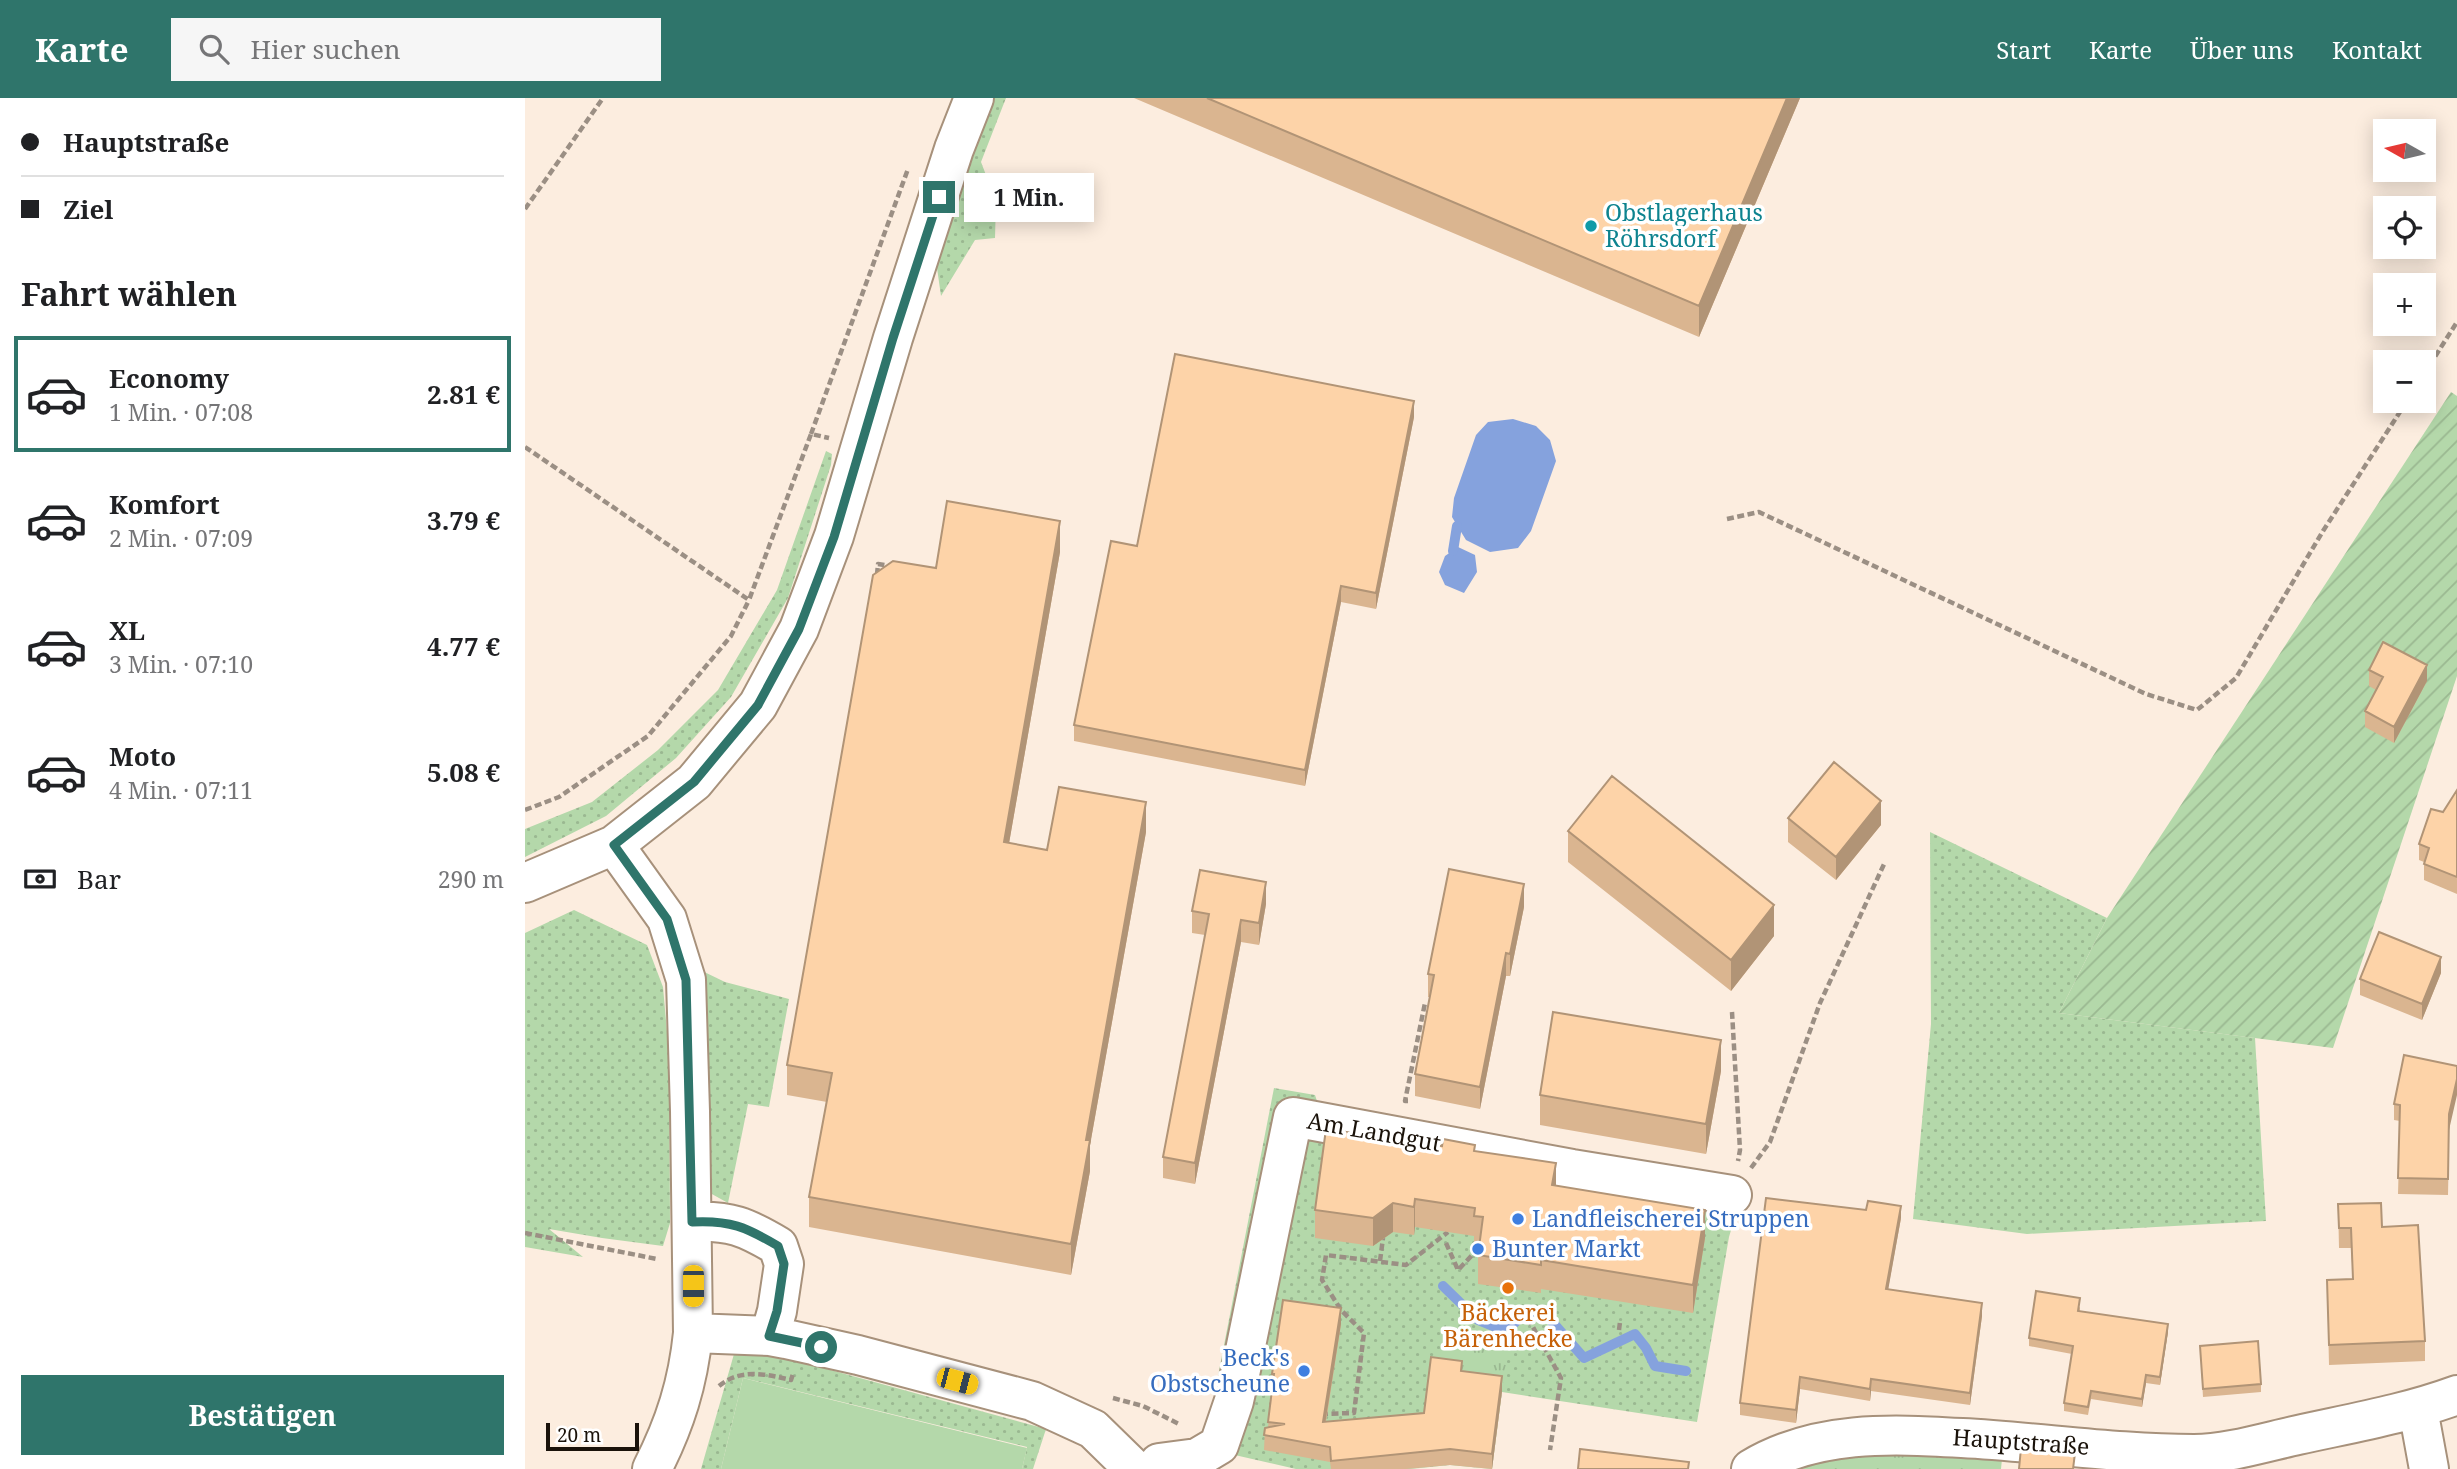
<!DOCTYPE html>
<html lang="de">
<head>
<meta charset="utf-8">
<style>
  :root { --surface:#fff; --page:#f6f6f6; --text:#202124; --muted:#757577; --line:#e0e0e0; --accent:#2f756b }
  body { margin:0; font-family:"Noto Serif",serif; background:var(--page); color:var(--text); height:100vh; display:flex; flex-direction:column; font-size:26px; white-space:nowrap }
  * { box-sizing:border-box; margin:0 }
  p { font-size:23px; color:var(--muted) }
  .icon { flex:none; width:38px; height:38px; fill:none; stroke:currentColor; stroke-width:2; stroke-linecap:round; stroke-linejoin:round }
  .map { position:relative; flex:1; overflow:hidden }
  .details { display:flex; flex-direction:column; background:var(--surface); width:525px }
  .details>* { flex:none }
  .banner { display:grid; align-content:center; height:154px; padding:0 21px; background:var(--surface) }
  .needle { width:46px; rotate:278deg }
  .tools { position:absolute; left:1848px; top:21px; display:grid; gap:14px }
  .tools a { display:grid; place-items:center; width:63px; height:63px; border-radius:0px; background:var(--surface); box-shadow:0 4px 18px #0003; font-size:35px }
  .scale { position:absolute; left:21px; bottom:18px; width:93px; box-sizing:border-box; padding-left:7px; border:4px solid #1a120a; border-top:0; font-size:19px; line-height:24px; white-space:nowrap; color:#1a120a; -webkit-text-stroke:5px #fff; paint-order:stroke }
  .end { position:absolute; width:32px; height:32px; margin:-16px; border:9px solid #2f756b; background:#fff; box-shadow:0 0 0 4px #fff }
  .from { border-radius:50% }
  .bubble { position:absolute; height:49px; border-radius:0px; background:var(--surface); box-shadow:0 4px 18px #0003; font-size:23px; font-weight:700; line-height:49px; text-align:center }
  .car { position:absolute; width:21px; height:42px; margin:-21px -10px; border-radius:9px; box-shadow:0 0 5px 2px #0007; background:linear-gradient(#f5c518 24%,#345 0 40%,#f5c518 0 76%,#345 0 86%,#f5c518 0) }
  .banner b { display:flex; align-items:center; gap:24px; height:66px; font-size:26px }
  .banner b+b { border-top:2px solid var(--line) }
  .banner i { width:18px; height:18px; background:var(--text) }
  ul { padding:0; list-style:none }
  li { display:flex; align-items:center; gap:21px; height:116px; margin:0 14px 10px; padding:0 7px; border:4px solid transparent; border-radius:0px }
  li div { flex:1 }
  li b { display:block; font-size:26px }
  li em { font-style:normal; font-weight:700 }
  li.selected { border-color:var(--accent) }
  li>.icon { width:63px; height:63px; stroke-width:1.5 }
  h2 { padding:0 21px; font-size:32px; line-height:84px }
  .pay { display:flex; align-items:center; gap:18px; height:77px; padding:0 21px; font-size:26px }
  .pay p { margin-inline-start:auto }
  .primary-button { display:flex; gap:14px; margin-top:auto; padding:14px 21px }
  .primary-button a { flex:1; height:80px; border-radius:0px; background:var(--accent); color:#fff; font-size:28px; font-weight:700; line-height:80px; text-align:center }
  header { display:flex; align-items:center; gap:42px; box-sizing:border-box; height:98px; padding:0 35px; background:var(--accent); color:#fff }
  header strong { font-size:33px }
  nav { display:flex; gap:38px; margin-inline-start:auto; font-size:24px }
  .search { width:490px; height:63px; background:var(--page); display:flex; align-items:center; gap:18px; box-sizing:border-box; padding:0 24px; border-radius:0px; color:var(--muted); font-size:26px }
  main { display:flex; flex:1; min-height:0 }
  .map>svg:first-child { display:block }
</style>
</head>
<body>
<header>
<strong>Karte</strong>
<div class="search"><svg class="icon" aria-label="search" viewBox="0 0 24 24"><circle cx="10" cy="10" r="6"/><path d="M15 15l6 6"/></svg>Hier suchen</div>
<nav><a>Start</a><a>Karte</a><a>Über uns</a><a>Kontakt</a></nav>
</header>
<main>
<section class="details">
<div class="banner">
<b><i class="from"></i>Hauptstraße</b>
<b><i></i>Ziel</b>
</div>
<h2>Fahrt wählen</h2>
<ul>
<li class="selected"><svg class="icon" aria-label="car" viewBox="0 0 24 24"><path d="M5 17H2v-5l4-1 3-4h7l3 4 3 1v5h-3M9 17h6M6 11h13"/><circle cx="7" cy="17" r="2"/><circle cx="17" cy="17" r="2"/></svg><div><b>Economy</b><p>1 Min. · 07:08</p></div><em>2.81 €</em></li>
<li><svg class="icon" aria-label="car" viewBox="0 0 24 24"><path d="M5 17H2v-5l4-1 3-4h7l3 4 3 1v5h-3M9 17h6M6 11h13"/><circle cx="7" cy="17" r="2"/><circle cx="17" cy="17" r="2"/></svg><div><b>Komfort</b><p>2 Min. · 07:09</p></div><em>3.79 €</em></li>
<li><svg class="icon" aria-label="car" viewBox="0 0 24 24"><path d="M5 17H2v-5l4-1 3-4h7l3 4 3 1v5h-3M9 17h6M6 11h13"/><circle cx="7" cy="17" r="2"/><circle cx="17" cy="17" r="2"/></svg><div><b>XL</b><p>3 Min. · 07:10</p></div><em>4.77 €</em></li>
<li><svg class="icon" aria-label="car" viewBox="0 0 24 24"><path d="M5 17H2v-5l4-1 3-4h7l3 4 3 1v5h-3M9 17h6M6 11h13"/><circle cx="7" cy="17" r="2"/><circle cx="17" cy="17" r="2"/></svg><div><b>Moto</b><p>4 Min. · 07:11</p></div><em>5.08 €</em></li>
</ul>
<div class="pay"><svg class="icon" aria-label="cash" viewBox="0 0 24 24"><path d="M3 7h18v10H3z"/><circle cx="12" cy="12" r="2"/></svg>Bar<p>290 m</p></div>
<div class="primary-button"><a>Bestätigen</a></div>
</section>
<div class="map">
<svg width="1932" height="1371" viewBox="0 0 1932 1371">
  <defs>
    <pattern id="grass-dots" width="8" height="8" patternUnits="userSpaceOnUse" patternTransform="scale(1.75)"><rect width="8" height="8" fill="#b4d8aa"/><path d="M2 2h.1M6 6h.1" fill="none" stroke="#9ab891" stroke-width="1.8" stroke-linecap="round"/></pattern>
    <pattern id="park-tufts" width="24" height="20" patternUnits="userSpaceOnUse" patternTransform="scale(1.75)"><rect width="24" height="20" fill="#b4d8aa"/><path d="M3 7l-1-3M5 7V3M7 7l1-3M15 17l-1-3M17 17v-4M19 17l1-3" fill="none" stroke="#9ab891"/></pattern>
    <pattern id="garden-furrows" width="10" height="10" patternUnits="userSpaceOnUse" patternTransform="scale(1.75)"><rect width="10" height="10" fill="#b4d8aa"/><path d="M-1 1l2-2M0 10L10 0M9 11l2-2" fill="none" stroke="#9ab891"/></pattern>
  </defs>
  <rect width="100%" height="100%" fill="#fceddf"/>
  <path fill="url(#grass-dots)" d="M465 0H481L456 64 471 103 470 140 450 142 416 198 412 170V138Z
    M301 353 307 356 306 367 263 500 206 599 151 660 81 718 0 759V731L67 704 133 652 193 592 252 492Z
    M1405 734 1582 820 1534 915 1730 940 1741 1123 1502 1136 1388 1121 1406 926Z
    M49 812 122 847 138 889 144 956 145 1125 138 1148 77 1140 24 1131 58 1159 0 1149V835Z
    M169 869 200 884 264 901 244 1009 223 1006 203 1105 185 1095Z
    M749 990 790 997 794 1009 1220 1085 1204 1139 1172 1324 977 1294 967 1371 925 1367 885 1371H771L679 1350Z
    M209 1256 258 1259 521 1331 508 1371H497L502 1349 218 1280 196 1371H176Z"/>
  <path fill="url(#park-tufts)" d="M921 1227 986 1235 977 1293 936 1288 914 1275Z
    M1370 1354 1477 1361 1476 1371H1260L1280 1365Z"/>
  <path fill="url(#garden-furrows)" d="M1926 294 1932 298V578L1808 950 1534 915 1582 820Z"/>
  <path fill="#b4d8aa" d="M218 1280 502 1350 497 1371H196Z"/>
  <path fill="#85a2dd" d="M988 321 1011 328 1025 342 1031 363 1006 433 993 450 965 454 941 442 927 419 929 400 951 337 963 324Z
    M933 449 950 457 952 474 939 495 920 487 914 474 920 458Z"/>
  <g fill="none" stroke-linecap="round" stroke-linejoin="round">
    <path stroke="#85a2dd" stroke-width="10" d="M928 453 932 428
      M918 1188 953 1222 970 1229 987 1227 996 1219 1014 1214 1023 1219 1059 1260 1110 1236 1121 1250 1130 1268 1161 1273"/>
    <defs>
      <path id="minor" d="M89 747 142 821 161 882 165 1013 168 1235C163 1285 150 1326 127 1371
        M0 785 89 747 169 684 233 607 274 531 309 438 368 240 429 51 449 0
        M167 1124C205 1122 221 1129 253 1148L259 1166 252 1213 245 1238
        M168 1235 245 1238 261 1241 333 1257 507 1303 568 1331 609 1371
        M1893 1311 1904 1371
        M630 1371 634 1365 672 1360 694 1347 709 1303 717 1267 768 1019 1047 1071 1207 1097
        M1226 1371C1291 1332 1365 1336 1437 1340 1514 1344 1592 1356 1669 1356 1702 1356 1741 1344 1773 1337 1827 1325 1880 1316 1932 1297"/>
    </defs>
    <use href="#minor" stroke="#a7917b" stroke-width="42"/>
    <path stroke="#9b8f84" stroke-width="4.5" stroke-dasharray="7 3.5" stroke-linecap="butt" d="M0 111 78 0
      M1899 276 1932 224
      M286 336 383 71
      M0 349 224 502 286 336 304 340
      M1202 421 1234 414 1621 596 1672 612 1711 580 1798 433 1882 303
      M352 477 353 466 365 468
      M0 712 34 699 123 638 206 538 224 502
      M1207 914 1215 1052 1213 1063
      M883 1003H880L900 905
      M1226 1070 1245 1044 1295 905 1360 764
      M0 1135 132 1161
      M921 1145 933 1172 953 1151
      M855 1163 858 1140
      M998 1211 1036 1280 1025 1352
      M1094 1232 1095 1224
      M194 1288C216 1270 240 1276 266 1282L268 1276
      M588 1300 618 1308 654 1326
      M796 1316 829 1315 839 1235 816 1212 797 1182 801 1157 881 1167 923 1134"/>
    <use href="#minor" stroke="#fff" stroke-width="38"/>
  </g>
  <path fill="#dab590" d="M609 0H1275L1174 239Z
    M889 319 851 511 816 504 780 688 549 643V627L612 448Z
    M535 454 484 745 522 752 621 734 565 1047V1073L546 1177 284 1129V1099L302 1004 262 997V967L411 470Z
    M1844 572 1902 583 1869 645 1840 629V613L1851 592 1844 588Z
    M1932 692V796L1899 782V764L1894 762V746L1918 714Z
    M1263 720 1356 727 1311 782 1263 744Z
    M1043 733 1249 838 1206 893 1043 764Z
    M741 806 734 847 716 844 670 1086 638 1080V1059L680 837 667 835V813Z
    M999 809 985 878H981L955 1011 890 998V976L905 899H903V876Z
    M1916 875 1897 922 1835 897V881Z
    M1879 957 1924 1032 1923 1097 1873 1096 1875 1023 1869 1022V1006Z
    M1196 973 1181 1056 1015 1027V997Z
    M950 1054 1031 1088 1180 1140 1168 1215 1016 1191V1195L953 1186V1157L954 1147 949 1146V1138L890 1129 889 1137 868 1134 848 1148 790 1140V1112Z
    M1813 1106 1857 1129 1900 1243V1263L1804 1267 1802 1182 1828 1181 1826 1150H1814Z
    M1376 1120 1363 1191 1457 1218 1445 1307 1346 1293 1345 1303 1275 1291 1271 1325 1215 1317V1305Z
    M1555 1209V1213L1643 1234 1635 1287 1621 1285 1617 1309 1566 1301 1563 1317 1539 1313V1305L1547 1256 1504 1248V1240Z
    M816 1226 801 1324 899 1315 937 1273 977 1293 967 1371 925 1367 881 1371H806L805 1364 739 1352 740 1330 743 1329 747 1291V1276Z
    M1675 1248 1736 1286V1294L1678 1299Z"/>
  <path fill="#b19476" d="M1262 0H1275L1174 239V208Z
    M889 303V319L851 511V495Z
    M535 423V454L479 774V744Z
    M816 488V504L780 688V672Z
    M1902 567V583L1869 645V629Z
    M1356 703V727L1311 782V759Z
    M621 704V734L565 1047V1073L546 1177V1146L561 1042Z
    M741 784V806L734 847V825Z
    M999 786V809L985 878V856Z
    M1249 807V838L1206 893V862Z
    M716 822V844L670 1086V1065Z
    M981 855V878L955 1011V989Z
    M1916 859V875L1897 922V906Z
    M1196 942V973L1181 1056V1026Z
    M1932 981V997L1924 1032 1923 1097 1924 1016Z
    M1031 1065V1093L1027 1087Z
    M890 1101V1129L889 1137V1109Z
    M868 1105V1134L848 1148V1120Z
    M1376 1108V1120L1361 1204V1191Z
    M1180 1112V1140L1168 1215V1187Z
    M1457 1205V1218L1445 1307V1295Z
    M816 1210V1226L798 1339V1324Z
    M1643 1226V1234L1635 1287V1279Z
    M1621 1277V1285L1617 1309V1301Z
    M977 1278V1293L967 1371V1356Z
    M1275 1279V1291L1271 1325V1312Z
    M1346 1281V1293L1345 1303V1291Z"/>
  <path fill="#fdd3a8" stroke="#b19476" stroke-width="2" d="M682 0H1262L1174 208Z
    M650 256 889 303 851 495 816 488 780 672 549 627 586 443 612 448Z
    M422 403 535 423 479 744 522 752 534 689 621 704 561 1042H565L546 1146 284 1099 307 975 262 967 348 477 368 463 411 470Z
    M1858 544 1902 567 1869 629 1840 613 1858 579 1844 572Z
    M1309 664 1356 703 1311 759 1263 720Z
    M1087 678 1249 807 1206 862 1043 733Z
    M1932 692V779L1899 766 1904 750 1894 746 1906 711 1918 714Z
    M924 771 999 786 985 856 981 855 955 989 890 976 909 877 903 876Z
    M675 772 741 784 734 825 716 822 670 1065 638 1059 684 816 667 813Z
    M1854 834 1916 859 1897 906 1835 881Z
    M1028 914 1196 942 1181 1026 1015 997Z
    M1879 957 1932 968V981L1924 1016 1923 1081 1873 1080 1875 1007 1869 1006Z
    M801 1031 917 1048 918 1041 950 1047 949 1053 1031 1065 1027 1087 1180 1112 1168 1187 1016 1162V1167L953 1157 958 1119 949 1118 950 1110 890 1101 889 1109 868 1105 848 1120 790 1112Z
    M1241 1100 1341 1112 1343 1103 1376 1108 1361 1191 1457 1205 1445 1295 1346 1281 1345 1291 1275 1279 1271 1312 1215 1305Z
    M1856 1105 1857 1129 1893 1127 1900 1243 1804 1247 1802 1182 1828 1181 1826 1130H1814L1813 1106Z
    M1511 1193 1555 1200 1553 1213 1643 1226 1635 1279 1621 1277 1617 1301 1566 1293 1563 1309 1539 1305 1548 1248 1504 1240Z
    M758 1202 816 1210 798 1324 899 1315 906 1259 937 1263 936 1273 977 1278 967 1356 925 1351 806 1363 805 1349 739 1337 740 1330 760 1326 743 1324 749 1276H747Z
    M1733 1243 1736 1286 1678 1291 1675 1248Z
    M1496 1350 1550 1355 1548 1371H1494Z
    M1055 1351 1164 1364 1163 1371H1053Z"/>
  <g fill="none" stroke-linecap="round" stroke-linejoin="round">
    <path stroke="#2f756b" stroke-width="9" d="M296 1249 244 1238 252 1213 259 1166 253 1148C221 1129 205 1122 167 1124L161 882 142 821 89 747 169 684 233 607 274 531 309 439 368 240 414 99"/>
  </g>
  <circle fill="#0f9aa8" stroke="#fff" stroke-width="2.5" cx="1066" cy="128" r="7"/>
  <g fill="#3f7fe0" stroke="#fff" stroke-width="2.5">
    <circle cx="993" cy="1121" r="7"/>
    <circle cx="953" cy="1151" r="7"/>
    <circle cx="779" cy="1273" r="7"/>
  </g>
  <circle fill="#e8710a" stroke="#fff" stroke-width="2.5" cx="983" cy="1190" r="7"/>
  <g text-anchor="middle" stroke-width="7" stroke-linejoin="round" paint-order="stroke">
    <g font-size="23" fill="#0d838f" stroke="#fff" text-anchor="start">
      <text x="1080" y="123">Obstlagerhaus<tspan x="1080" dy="26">Röhrsdorf</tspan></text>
    </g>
    <g font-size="23" fill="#1a120a" stroke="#fff">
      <text transform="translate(849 1034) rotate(10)" y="8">Am Landgut</text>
      <text transform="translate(1496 1344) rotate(4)" y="8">Hauptstraße</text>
    </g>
    <g font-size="23" fill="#366cbe" stroke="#fff" text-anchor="start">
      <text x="1007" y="1129">Landfleischerei Struppen</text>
      <text x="967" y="1159">Bunter Markt</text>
      <text x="765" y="1268" text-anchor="end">Beck's<tspan x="765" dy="26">Obstscheune</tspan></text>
    </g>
    <g font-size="23" fill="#c56008" stroke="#fff">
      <text x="983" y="1223">Bäckerei<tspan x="983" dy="26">Bärenhecke</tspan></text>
    </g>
  </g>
</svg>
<div class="tools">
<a><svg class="needle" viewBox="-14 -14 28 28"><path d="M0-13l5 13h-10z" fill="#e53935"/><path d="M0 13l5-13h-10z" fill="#757577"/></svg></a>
<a><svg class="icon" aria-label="locate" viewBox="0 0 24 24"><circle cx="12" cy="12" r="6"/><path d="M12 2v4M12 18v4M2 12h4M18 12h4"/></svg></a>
<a>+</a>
<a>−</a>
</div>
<div class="scale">20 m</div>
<i class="end from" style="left:296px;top:1249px"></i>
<i class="end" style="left:414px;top:99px"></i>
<div class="bubble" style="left:439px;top:75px;width:130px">1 Min.</div>
<i class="car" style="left:168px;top:1188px;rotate:180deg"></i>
<i class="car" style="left:432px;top:1283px;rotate:105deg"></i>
</div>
</main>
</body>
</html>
